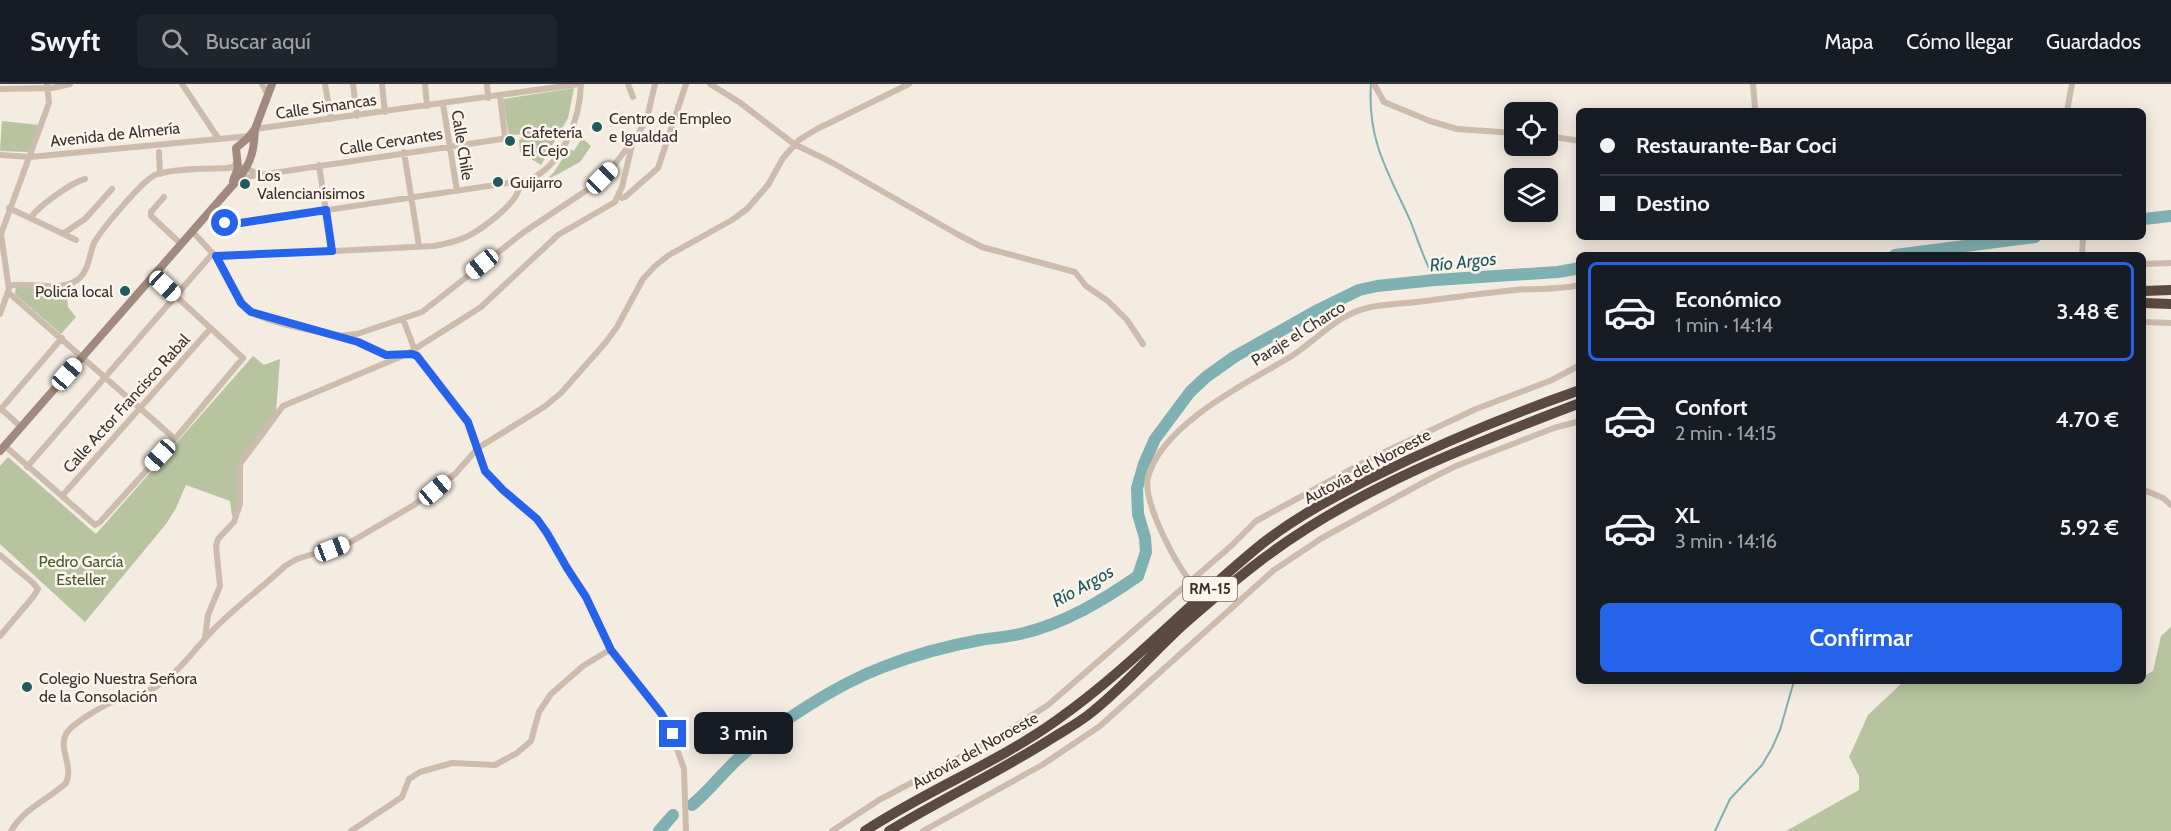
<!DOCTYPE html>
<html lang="es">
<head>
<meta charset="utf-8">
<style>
  :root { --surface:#171b24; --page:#20242c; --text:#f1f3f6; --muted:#9ea1a6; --line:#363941; --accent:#2563eb }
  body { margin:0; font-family:Cabin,sans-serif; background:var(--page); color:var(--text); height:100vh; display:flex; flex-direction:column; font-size:22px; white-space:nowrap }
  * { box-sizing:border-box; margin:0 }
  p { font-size:20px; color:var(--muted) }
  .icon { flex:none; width:33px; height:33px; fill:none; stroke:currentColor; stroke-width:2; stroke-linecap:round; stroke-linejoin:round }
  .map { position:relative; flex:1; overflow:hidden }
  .drawer { position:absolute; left:1576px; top:168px; width:570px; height:432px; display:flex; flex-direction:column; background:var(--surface); border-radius:9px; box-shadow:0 3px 15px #0003 }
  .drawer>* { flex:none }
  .banner { position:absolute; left:1576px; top:24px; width:570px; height:132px; border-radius:9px; box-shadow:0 3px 15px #0003; display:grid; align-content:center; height:132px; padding:0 24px; background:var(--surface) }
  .controls { position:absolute; left:1504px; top:18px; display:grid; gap:12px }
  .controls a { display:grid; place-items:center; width:54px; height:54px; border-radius:9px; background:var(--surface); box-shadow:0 3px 15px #0003; font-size:30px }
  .end { position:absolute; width:27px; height:27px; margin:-14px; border:8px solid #2563eb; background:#fff; box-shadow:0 0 0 3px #fff }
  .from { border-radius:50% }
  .bubble { position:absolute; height:42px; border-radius:9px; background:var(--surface); box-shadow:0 3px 15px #0003; font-size:20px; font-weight:600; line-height:42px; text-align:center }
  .car { position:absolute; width:18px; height:36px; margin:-18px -9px; border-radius:8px; box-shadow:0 0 4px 2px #0007; background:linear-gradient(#fff 24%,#345 0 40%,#fff 0 76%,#345 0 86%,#fff 0) }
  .banner b { display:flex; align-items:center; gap:21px; height:57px; font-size:22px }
  .banner b+b { border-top:2px solid var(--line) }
  .banner i { width:15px; height:15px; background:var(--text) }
  ul { padding:10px 0 0; list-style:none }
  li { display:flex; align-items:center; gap:18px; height:99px; margin:0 12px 9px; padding:0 12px; border:3px solid transparent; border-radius:9px }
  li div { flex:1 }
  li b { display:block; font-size:22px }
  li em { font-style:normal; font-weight:600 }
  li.selected { border-color:var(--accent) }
  li>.icon { width:54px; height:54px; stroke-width:1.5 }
  .button { display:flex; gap:12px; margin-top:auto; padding:12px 24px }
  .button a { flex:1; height:69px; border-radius:9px; background:var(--accent); color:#fff; font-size:24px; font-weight:600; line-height:69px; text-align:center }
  header { display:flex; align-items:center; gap:36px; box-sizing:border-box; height:84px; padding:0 30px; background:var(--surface); border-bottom:2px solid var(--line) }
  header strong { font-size:28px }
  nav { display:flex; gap:33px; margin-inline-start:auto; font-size:21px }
  .search { width:420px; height:54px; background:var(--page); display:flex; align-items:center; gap:15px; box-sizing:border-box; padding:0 21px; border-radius:9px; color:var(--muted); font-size:22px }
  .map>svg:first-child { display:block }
</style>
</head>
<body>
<header>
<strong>Swyft</strong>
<div class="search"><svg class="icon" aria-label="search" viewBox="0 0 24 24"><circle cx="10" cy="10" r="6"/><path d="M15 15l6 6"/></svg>Buscar aquí</div>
<nav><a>Mapa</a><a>Cómo llegar</a><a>Guardados</a></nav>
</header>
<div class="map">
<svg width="2171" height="747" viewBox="0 0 2171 747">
  <rect width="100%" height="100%" fill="#f4ebe1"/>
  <path fill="#b8c4a0" d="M574 4 568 34 541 81 520 68 519 56 521 55V50L509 52 503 15Z
    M2 37 39 41 28 68 0 67Z
    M582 54 591 62 580 78 549 95 548 94 554 88 569 65 574 67Z
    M16 202 54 204 55 214 67 213 68 223 76 233 61 250 15 210Z
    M253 272 264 281 280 275 276 328 245 369 235 431 232 432 230 417 186 401 176 424 166 440 85 538 0 460V382L8 373 96 450Z
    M2171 543V747H1786L1859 706V692L1849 673 1868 631 1904 597H2144V592L2153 587 2161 552Z"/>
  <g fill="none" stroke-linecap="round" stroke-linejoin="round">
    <path stroke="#7fb0b2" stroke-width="2" d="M1371 0C1367 56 1388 88 1410 136 1418 156 1424 177 1435 196
      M1715 747 1730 715 1762 681 1772 664 1780 646 1794 597"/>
    <path stroke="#7fb0b2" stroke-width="12" d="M2144 135 2171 132
      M1895 171 2035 153
      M692 721C708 708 724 687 740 673 777 639 836 601 883 583 914 571 947 562 980 556 993 554 1007 553 1020 550 1064 540 1102 517 1138 492L1146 468 1145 454 1138 430 1137 404 1144 380 1155 355 1190 308 1206 293 1234 273 1316 227 1359 206 1377 202 1435 196 1558 188 1580 184
      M659 747 673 731"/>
    <path stroke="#cdbbac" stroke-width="6" d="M182 0 218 54
      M262 0 268 11
      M325 0 331 35
      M353 0 357 32
      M382 0 385 28
      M425 0 427 22
      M487 0 488 14
      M628 0 633 13
      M710 0 739 18 794 60 831 78 957 150 982 163 1075 188 1086 202 1108 217 1127 236 1143 260
      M1374 0 1384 18 1430 37 1457 45 1515 49
      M0 5 52 4 70 0
      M443 20 457 107
      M1753 27 1755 24 1753 0
      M2067 27 2072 0
      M255 45 579 0
      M1548 52 1580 57
      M159 68 160 90
      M404 68 419 162
      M0 71 30 73 250 52
      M319 81 332 167
      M244 83 260 91
      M239 94 502 55 505 52 500 12
      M619 111 622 114 625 113 658 84 686 0
      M164 113 151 128V132L181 160
      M9 124 76 156
      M205 132 225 139H240L528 96C563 82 580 35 581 0
      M31 133C39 122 72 98 85 95
      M192 147 216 173 247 226C281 245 324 246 360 259 374 264 384 274 400 271
      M64 149 85 135 112 105
      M2082 171 2083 153
      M216 173 434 162C445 160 456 158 466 153 481 146 521 117 519 101L514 98
      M2144 180 2171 179
      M9 202C30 197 59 209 77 196 89 188 89 171 94 159 101 146 142 97 155 91 171 84 210 85 228 84L233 83 237 78
      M9 209 175 355
      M0 230 9 205 1 150 49 19 47 0
      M403 235 417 272 468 338 485 387 503 407 537 435 586 513 611 565 669 642 684 685 686 747
      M2144 238 2171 239
      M336 252 357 250 422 228 524 148 593 102 611 85 638 50 647 34 655 0
      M0 324 21 343
      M0 326 62 254
      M5 362 95 441 100 438 175 355 243 274 154 192
      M27 383 213 169
      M2144 406 2163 414 2171 421
      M62 412 211 244
      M0 471 33 499 38 505 33 513 0 552
      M1190 497C1175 478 1142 417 1148 393 1162 341 1244 300 1287 275 1314 259 1336 231 1367 224 1383 220 1400 220 1417 218 1450 214 1483 209 1516 206 1538 204 1559 206 1580 201
      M205 554 208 531 220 502 216 462 218 455 234 438 240 420V380L283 322 407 270 481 223 558 151 615 118 622 103 633 57
      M11 747C24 724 48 716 66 699 74 682 58 665 66 650 72 639 107 619 120 615 132 612 143 610 154 604 179 589 194 566 213 546 235 523 262 504 285 482L297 475 349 459 414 421 455 390 478 364 544 323 561 309 606 258 617 243 643 195 655 182 669 171 732 136 747 125 768 101 783 74 799 56 817 45 909 0
      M351 747 402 713 409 695 420 688 452 679 495 681 517 669 531 657 539 628 551 610 583 582 611 565
      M832 747 879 716 1000 652 1048 621 1231 462 1256 437 1372 374 1476 325 1552 296 1580 281
      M923 747 1042 681 1100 642 1274 486 1322 454 1426 397 1456 382 1554 344 1580 337"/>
    <path stroke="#a18a7d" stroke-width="8" d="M233 97 238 84 236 64 248 54 255 45 272 0
      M0 367 239 94C252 78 254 65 255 45"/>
    <path stroke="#5c4a42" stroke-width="10" d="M2144 207 2171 206
      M2144 219 2171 220
      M865 747C927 706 997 679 1057 636 1131 584 1192 516 1263 459 1296 433 1334 413 1371 394 1439 360 1508 331 1580 306
      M889 747C943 714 1001 687 1054 653 1067 645 1080 638 1092 628 1125 602 1152 569 1183 541 1208 519 1234 497 1260 477 1354 405 1470 361 1580 319"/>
  </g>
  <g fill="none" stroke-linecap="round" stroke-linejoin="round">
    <path stroke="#2563eb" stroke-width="8" d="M225 139H240L326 126 332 167 216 172 241 219 251 228 358 258 386 271 412 270 417 272 468 338 485 387 503 406 537 435 547 449 567 484 586 513 611 566 661 629 673 650"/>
  </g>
  <g fill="#1f5a5e" stroke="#fbf5ee" stroke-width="2">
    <circle cx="597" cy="43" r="6"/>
    <circle cx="510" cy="57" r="6"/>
    <circle cx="498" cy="98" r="6"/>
    <circle cx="245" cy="100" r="6"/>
    <circle cx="125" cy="207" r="6"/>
    <circle cx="27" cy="603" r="6"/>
  </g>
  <g text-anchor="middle" stroke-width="5" stroke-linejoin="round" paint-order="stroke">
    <rect fill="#fbf5ee" stroke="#756b66" stroke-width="1.5" x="1183" y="493" width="54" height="24" rx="4.5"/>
    <g font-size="15" font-weight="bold" fill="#3b302b">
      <text x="1210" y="510">RM-15</text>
    </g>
    <g font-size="16" fill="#3b302b" stroke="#fbf5ee">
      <text transform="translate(326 22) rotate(-8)" y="6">Calle Simancas</text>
      <text transform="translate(115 50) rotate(-6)" y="6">Avenida de Almería</text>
      <text transform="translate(391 57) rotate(-9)" y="6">Calle Cervantes</text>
      <text transform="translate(463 61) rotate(81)" y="6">Calle Chile</text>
      <text transform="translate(1298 249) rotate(-32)" y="6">Paraje el Charco</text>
      <text transform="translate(126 319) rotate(-48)" y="6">Calle Actor Francisco Rabal</text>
      <text transform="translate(1367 382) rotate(-28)" y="6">Autovía del Noroeste</text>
      <text transform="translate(975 666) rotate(-29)" y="6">Autovía del Noroeste</text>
    </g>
    <g font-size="16" fill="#3b302b" stroke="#fbf5ee" text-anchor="start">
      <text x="609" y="40">Centro de Empleo<tspan x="609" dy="18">e Igualdad</tspan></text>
      <text x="522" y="54">Cafetería<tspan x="522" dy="18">El Cejo</tspan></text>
      <text x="257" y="97">Los<tspan x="257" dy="18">Valencianísimos</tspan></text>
      <text x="510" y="104">Guijarro</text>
      <text x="113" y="213" text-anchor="end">Policía local</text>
      <text x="39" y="600">Colegio Nuestra Señora<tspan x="39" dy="18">de la Consolación</tspan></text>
    </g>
    <g font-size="16" fill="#4a5a2e" stroke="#fbf5ee">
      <text x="81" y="483">Pedro García<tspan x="81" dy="18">Esteller</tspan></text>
    </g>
    <g font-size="18" font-style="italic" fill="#1f5a5e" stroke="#fbf5ee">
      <text transform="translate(1463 178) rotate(-6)" y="6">Río Argos</text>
      <text transform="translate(1083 502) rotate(-29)" y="6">Río Argos</text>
    </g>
  </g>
</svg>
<div class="controls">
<a><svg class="icon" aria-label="locate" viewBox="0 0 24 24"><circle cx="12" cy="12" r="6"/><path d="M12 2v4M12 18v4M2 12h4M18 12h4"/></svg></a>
<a><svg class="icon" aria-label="layers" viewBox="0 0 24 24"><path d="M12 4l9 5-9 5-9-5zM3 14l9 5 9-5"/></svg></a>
</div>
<i class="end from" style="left:225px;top:139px"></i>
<i class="end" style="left:673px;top:650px"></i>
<div class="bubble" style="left:694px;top:628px;width:99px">3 min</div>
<i class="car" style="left:602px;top:94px;rotate:45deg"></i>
<i class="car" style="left:482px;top:180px;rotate:231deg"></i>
<i class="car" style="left:165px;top:202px;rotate:133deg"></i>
<i class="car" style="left:67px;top:290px;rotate:41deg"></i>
<i class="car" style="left:160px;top:371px;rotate:222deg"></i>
<i class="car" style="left:435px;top:406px;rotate:50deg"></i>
<i class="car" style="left:332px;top:465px;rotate:69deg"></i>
<div class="banner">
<b><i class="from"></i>Restaurante-Bar Coci</b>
<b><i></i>Destino</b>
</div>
<section class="drawer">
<ul>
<li class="selected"><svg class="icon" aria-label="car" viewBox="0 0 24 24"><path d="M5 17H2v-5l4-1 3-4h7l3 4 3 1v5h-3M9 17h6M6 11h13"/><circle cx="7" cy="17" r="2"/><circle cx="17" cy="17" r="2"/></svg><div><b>Económico</b><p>1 min · 14:14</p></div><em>3.48 €</em></li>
<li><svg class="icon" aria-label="car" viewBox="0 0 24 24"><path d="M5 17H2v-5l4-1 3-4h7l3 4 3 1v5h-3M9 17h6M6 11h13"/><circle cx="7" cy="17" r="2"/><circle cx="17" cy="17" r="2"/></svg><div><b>Confort</b><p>2 min · 14:15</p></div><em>4.70 €</em></li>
<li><svg class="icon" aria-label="car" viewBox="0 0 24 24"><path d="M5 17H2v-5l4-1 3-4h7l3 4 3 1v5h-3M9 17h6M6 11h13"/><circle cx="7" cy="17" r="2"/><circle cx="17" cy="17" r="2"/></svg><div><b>XL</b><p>3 min · 14:16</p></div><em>5.92 €</em></li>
</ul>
<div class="button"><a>Confirmar</a></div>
</section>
</div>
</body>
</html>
